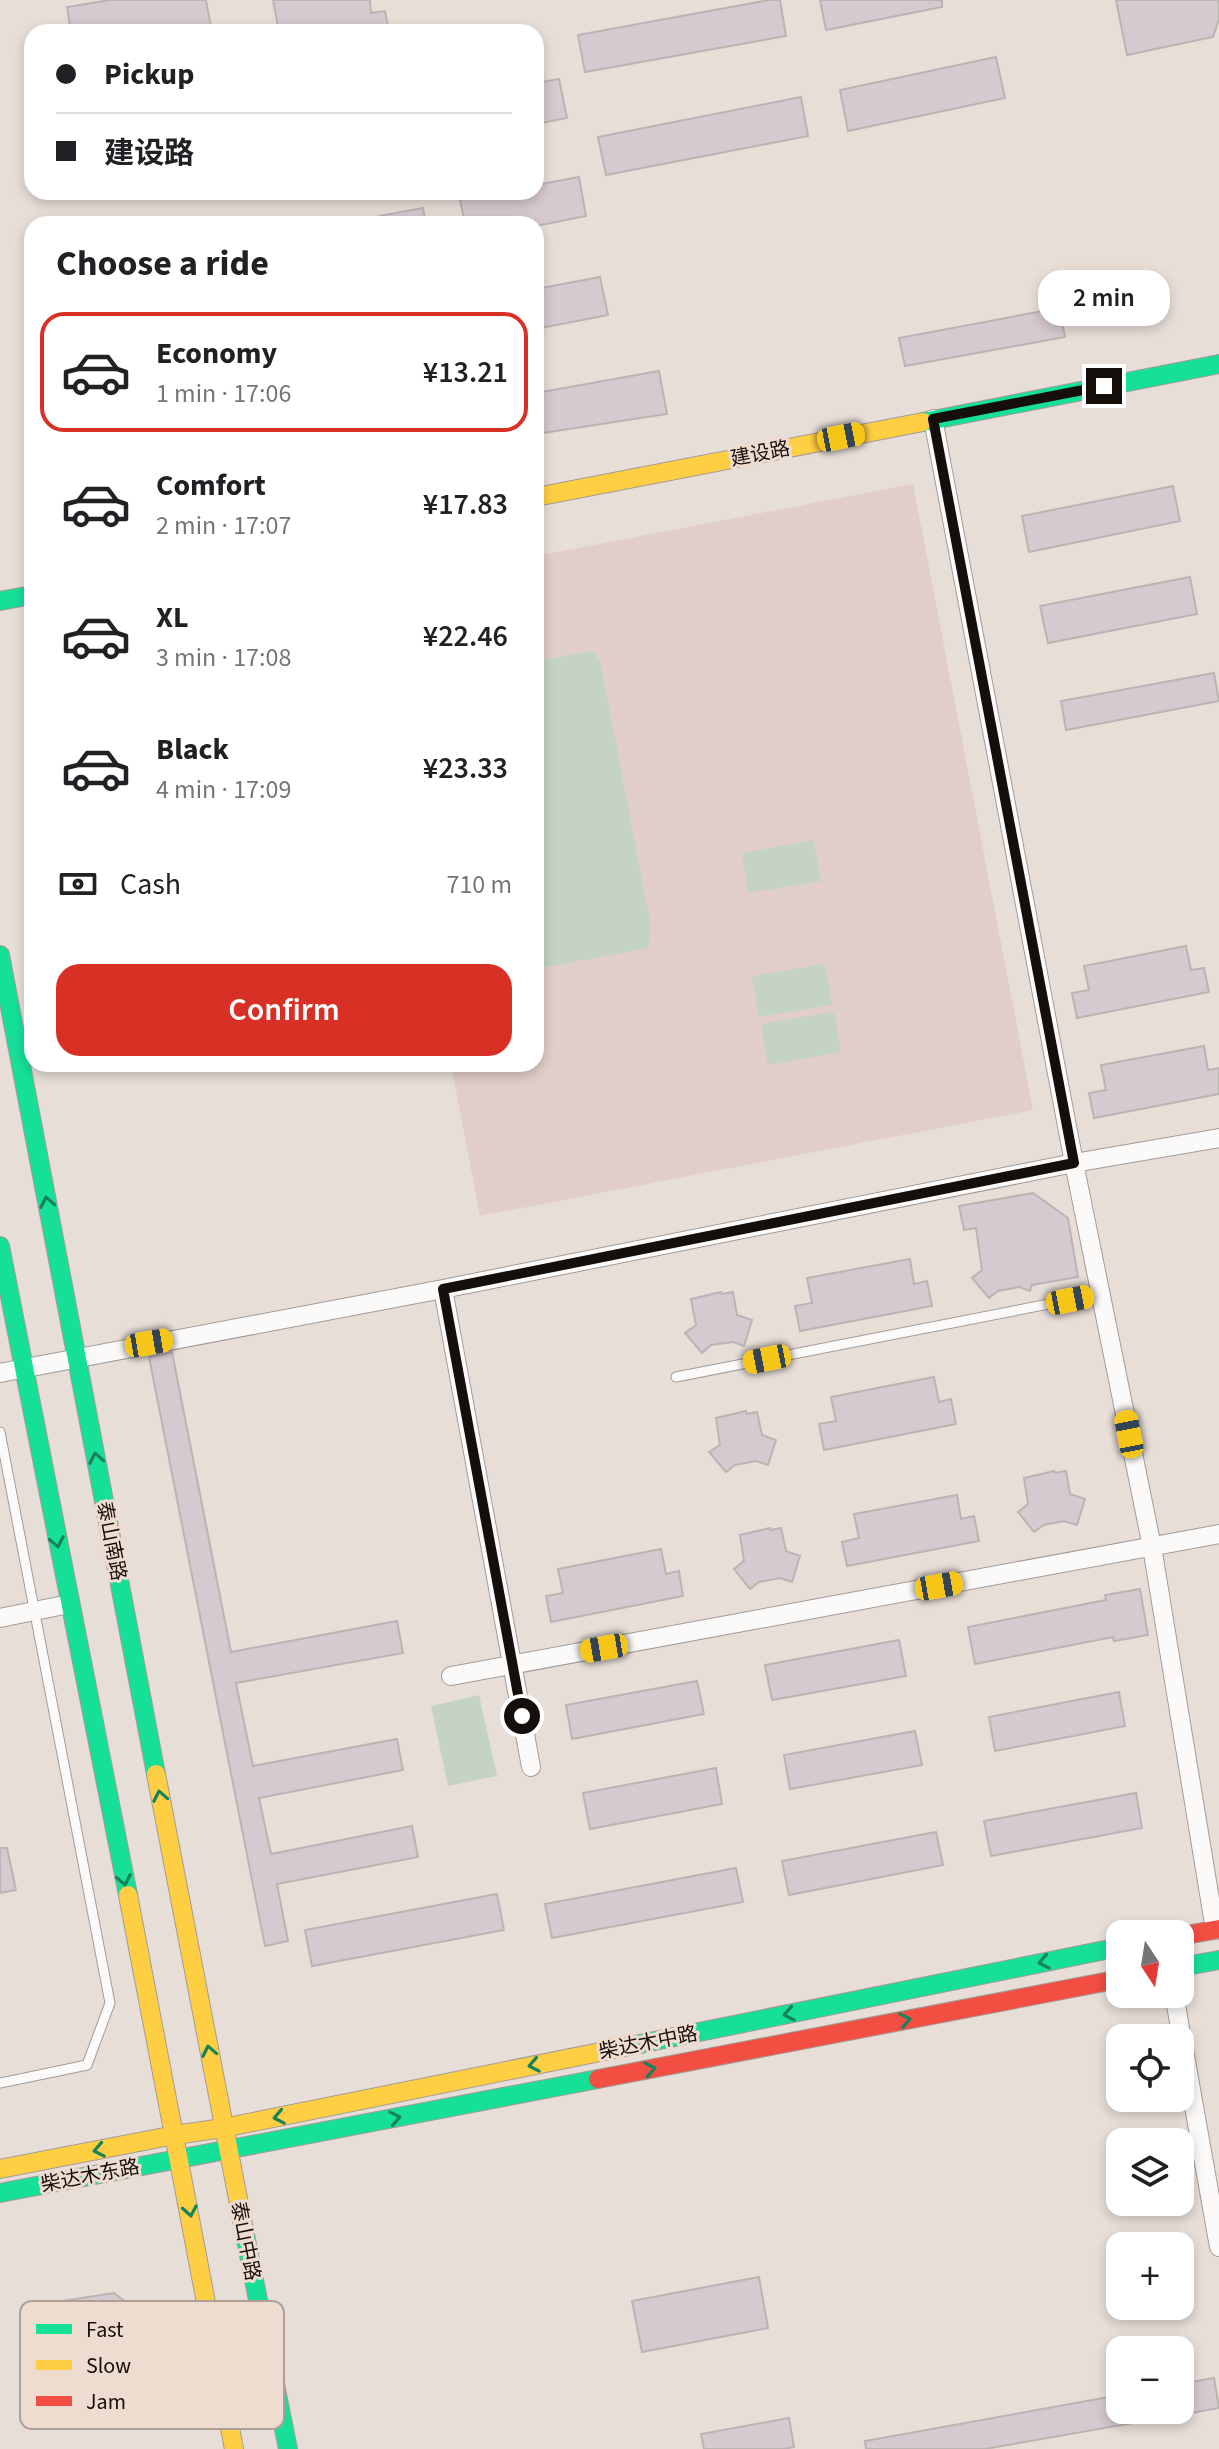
<!DOCTYPE html>
<html lang="en">
<head>
<meta charset="utf-8">
<style>
  :root { --surface:#fff; --page:#f6f6f6; --text:#202124; --muted:#757577; --line:#e0e0e0; --accent:#d93025 }
  body { margin:0; font-family:"Source Sans 3","Noto Sans SC",sans-serif; background:var(--page); color:var(--text); height:100vh; display:flex; flex-direction:column; font-size:30px; white-space:nowrap }
  * { box-sizing:border-box; margin:0 }
  p { font-size:26px; color:var(--muted) }
  .icon { flex:none; width:44px; height:44px; fill:none; stroke:currentColor; stroke-width:2; stroke-linecap:round; stroke-linejoin:round }
  .map { position:relative; flex:1; overflow:hidden }
  .drawer { position:absolute; left:24px; top:216px; width:520px; height:856px; display:flex; flex-direction:column; background:var(--surface); border-radius:24px; box-shadow:0 4px 12px #0003 }
  .drawer>* { flex:none }
  .banner { position:absolute; left:24px; top:24px; width:520px; height:176px; border-radius:24px; box-shadow:0 4px 12px #0003; display:grid; align-content:center; height:176px; padding:0 32px; background:var(--surface) }
  .needle { width:52px; rotate:168deg }
  .fabs { position:absolute; left:1106px; top:1920px; display:grid; gap:16px }
  .fabs a { display:grid; place-items:center; width:88px; height:88px; border-radius:16px; background:var(--surface); box-shadow:0 4px 12px #0003; font-size:40px }
  .end { position:absolute; width:36px; height:36px; margin:-18px; border:10px solid #150f0b; background:#fff; box-shadow:0 0 0 4px #fff }
  .from { border-radius:50% }
  .bubble { position:absolute; height:56px; border-radius:24px; background:var(--surface); box-shadow:0 4px 12px #0003; font-size:26px; font-weight:600; line-height:56px; text-align:center }
  .car { position:absolute; width:24px; height:48px; margin:-24px -12px; border-radius:10px; box-shadow:0 0 6px 2px #0007; background:linear-gradient(#f5c518 24%,#345 0 40%,#f5c518 0 76%,#345 0 86%,#f5c518 0) }
  .banner b { display:flex; align-items:center; gap:28px; height:76px; font-size:30px }
  .banner b+b { border-top:2px solid var(--line) }
  .banner i { width:20px; height:20px; background:var(--text) }
  ul { padding:0; list-style:none }
  li { display:flex; align-items:center; gap:24px; height:120px; margin:0 16px 12px; padding:0 16px; border:4px solid transparent; border-radius:24px }
  li div { flex:1 }
  li b { display:block; font-size:30px }
  li em { font-style:normal; font-weight:600 }
  li.on { border-color:var(--accent) }
  li>.icon { width:72px; height:72px; stroke-width:1.5 }
  h2 { padding:0 32px; font-size:36px; line-height:96px }
  .pay { display:flex; align-items:center; gap:20px; height:88px; padding:0 32px; font-size:30px }
  .pay p { margin-inline-start:auto }
  .action { display:flex; gap:16px; margin-top:auto; padding:16px 32px }
  .action a { flex:1; height:92px; border-radius:24px; background:var(--accent); color:#fff; font-size:32px; font-weight:600; line-height:92px; text-align:center }
  .map>svg:first-child { display:block }
</style>
</head>
<body>
<div class="map">
<svg width="1219" height="2449" viewBox="0 0 1219 2449">
  <rect width="100%" height="100%" fill="#e8ded8"/>
  <path fill="#e1cec8" d="M913 484 1033 1110 480 1216 451 1064H536V556Z"/>
  <path fill="#c4d3c3" d="M593 651 601 665 650 922 649 948 536 969V661Z
    M814 840 821 881 748 893 742 853Z
    M825 964 832 1005 759 1017 752 976Z
    M834 1012 841 1052 768 1065 761 1024Z
    M479 1695 497 1776 448 1786 431 1706Z"/>
  <path fill="#d6c9cf" stroke="#bab4b3" stroke-width="2" d="M110 0H206L212 32H71L67 7Z
    M273 0H370L371 13 385 11 389 32H279Z
    M769 0H780L786 36 585 72 578 35Z
    M820 0H942V7L826 30Z
    M1116 0H1219V19L1213 37 1127 55Z
    M996 57 1005 98 848 131 840 90Z
    M559 79 567 118 536 124V83Z
    M801 97 808 136 606 175 598 137Z
    M579 177 586 216 536 226 465 224 460 200 500 192H536V185Z
    M423 208 426 224H379V216Z
    M600 277 608 315 536 329V289Z
    M1059 308 1065 337 905 366 899 338Z
    M659 371 667 414 536 434V393Z
    M1173 486 1180 521 1029 552 1022 516Z
    M1190 577 1197 614 1048 643 1040 606Z
    M1214 673 1219 701 1066 730 1061 701Z
    M1186 946 1191 970 1204 968 1209 992 1077 1018 1072 993 1089 990 1084 966Z
    M1204 1046 1208 1070 1219 1068V1094L1094 1118 1089 1093 1106 1090 1101 1065Z
    M1033 1193 1068 1218 1078 1277 1032 1285 1030 1291 1019 1287 998 1291 989 1298 972 1278 982 1270 976 1228 964 1230 959 1206Z
    M910 1259 914 1284 927 1281 932 1306 800 1331 795 1306 812 1303 807 1278Z
    M721 1292 722 1294 733 1292 737 1315 752 1320 744 1346 733 1342 711 1345 702 1353 685 1333 696 1325 691 1299Z
    M172 1352 231 1652 397 1621 403 1653 236 1683 253 1766 397 1739 403 1770 259 1798 271 1854 412 1826 418 1857 277 1884 288 1941 265 1946 149 1357Z
    M934 1377 939 1402 951 1399 956 1424 824 1450 819 1424 836 1421 831 1397Z
    M746 1411 747 1414 757 1412 762 1435 776 1440 768 1465 756 1461 735 1465 726 1472 709 1452 720 1445 716 1418Z
    M1054 1471 1055 1473 1066 1471 1070 1494 1085 1499 1077 1525 1064 1521 1044 1525 1034 1532 1018 1512 1028 1504 1024 1478Z
    M957 1495 961 1519 974 1516 979 1541 847 1566 842 1542 859 1538 854 1514Z
    M770 1528 771 1530 781 1528 786 1551 800 1556 792 1582 780 1578 759 1582 750 1589 734 1569 744 1561 740 1535Z
    M661 1549 666 1574 679 1571 683 1596 551 1622 546 1596 563 1593 558 1569Z
    M1140 1589 1148 1635 1114 1641 1113 1637 975 1664 968 1627 1106 1600 1105 1595Z
    M899 1640 906 1676 772 1700 765 1665Z
    M697 1681 704 1714 572 1739 566 1705Z
    M1119 1692 1125 1726 995 1751 989 1717Z
    M915 1731 922 1765 790 1789 784 1755Z
    M716 1768 722 1804 590 1829 583 1793Z
    M1136 1793 1142 1828 991 1856 984 1821Z
    M936 1832 943 1865 789 1895 782 1861Z
    M0 1848H7L16 1890 0 1893Z
    M736 1868 743 1902 552 1938 545 1904Z
    M497 1894 504 1930 312 1966 305 1930Z
    M759 2277 768 2328 642 2352 632 2301Z
    M114 2293 145 2316 162 2396 133 2399 113 2330 99 2320 31 2334 23 2307Z
    M1214 2378 1219 2408 1180 2415V2384Z
    M1120 2395V2410H1161L1162 2418 985 2449H866L865 2441Z
    M789 2418 794 2447 784 2449H704L701 2434Z"/>
  <g fill="none" stroke-linecap="round" stroke-linejoin="round">
    <defs>
      <path id="lane" d="M676 1377 1100 1294
        M0 1432 110 2003 87 2065 0 2083"/>
      <path id="street" d="M933 419 1074 1163 1152 1547 1215 1930
        M443 1289 531 1767
        M0 1373 443 1289 1074 1163 1219 1138
        M0 1618 69 1604
        M451 1676 1219 1534
        M1174 1994 1219 2247"/>
      <path id="fast" d="M923 422 1219 364
        M0 601 32 595
        M0 955 156 1774
        M0 1246 128 1895
        M1180 1967 1219 1960
        M625 2047 1120 1947
        M0 2193 598 2079
        M245 2235 288 2449"/>
      <path id="slow" d="M536 497 923 422
        M156 1774 245 2235
        M128 1895 234 2449
        M0 2169 175 2135 223 2128 625 2047"/>
      <path id="jam" d="M1180 1936 1219 1929
        M598 2079 1120 1979"/>
    </defs>
    <use href="#lane" stroke="#a39b97" stroke-width="11"/>
    <use href="#street" stroke="#a39b97" stroke-width="20"/>
    <use href="#fast" stroke="#a39b97" stroke-width="20"/>
    <use href="#slow" stroke="#a39b97" stroke-width="20"/>
    <use href="#jam" stroke="#a39b97" stroke-width="20"/>
    <use href="#lane" stroke="#fcfaf9" stroke-width="9"/>
    <use href="#street" stroke="#fcfaf9" stroke-width="18"/>
    <use href="#fast" stroke="#16e098" stroke-width="18"/>
    <use href="#slow" stroke="#ffcf43" stroke-width="18"/>
    <use href="#jam" stroke="#f24e42" stroke-width="18"/>
  </g>
  <defs><path id="oneway-chevron" d="M-2-3.5L2.5 0L-2 3.5" fill="none" stroke-width="1.6" stroke-linecap="round" stroke-linejoin="round" transform="scale(2)"/></defs>
  <g stroke="#168259">
    <use href="#oneway-chevron" transform="translate(47 1202) rotate(-101)"/>
    <use href="#oneway-chevron" transform="translate(96 1458) rotate(-101)"/>
    <use href="#oneway-chevron" transform="translate(57 1542) rotate(79)"/>
    <use href="#oneway-chevron" transform="translate(160 1796) rotate(-101)"/>
    <use href="#oneway-chevron" transform="translate(124 1880) rotate(79)"/>
    <use href="#oneway-chevron" transform="translate(1044 1962) rotate(169)"/>
    <use href="#oneway-chevron" transform="translate(789 2014) rotate(169)"/>
    <use href="#oneway-chevron" transform="translate(905 2020) rotate(-11)"/>
    <use href="#oneway-chevron" transform="translate(209 2051) rotate(-101)"/>
    <use href="#oneway-chevron" transform="translate(534 2065) rotate(169)"/>
    <use href="#oneway-chevron" transform="translate(650 2069) rotate(-11)"/>
    <use href="#oneway-chevron" transform="translate(279 2117) rotate(169)"/>
    <use href="#oneway-chevron" transform="translate(395 2118) rotate(-11)"/>
    <use href="#oneway-chevron" transform="translate(99 2150) rotate(169)"/>
    <use href="#oneway-chevron" transform="translate(190 2211) rotate(80)"/>
  </g>
  <g fill="none" stroke-linecap="round" stroke-linejoin="round">
    <path stroke="#150f0b" stroke-width="10" d="M522 1716 443 1289 1074 1163 933 419 1104 386"/>
  </g>
  <g text-anchor="middle" stroke-width="6" stroke-linejoin="round" paint-order="stroke">
    <g font-size="20" fill="#150f0b" stroke="#efdcd1">
      <text transform="translate(760 453) rotate(-11)" y="7">建设路</text>
      <text transform="translate(112 1541) rotate(79)" y="7">泰山南路</text>
      <text transform="translate(648 2042) rotate(-11)" y="7">柴达木中路</text>
      <text transform="translate(90 2175) rotate(-11)" y="7">柴达木东路</text>
      <text transform="translate(246 2241) rotate(79)" y="7">泰山中路</text>
    </g>
  </g>
  <rect x="20" y="2301" width="264" height="128" rx="12" fill="#efdcd1" stroke="#ae9e96" stroke-width="2"/>
  <rect x="36" y="2324" width="36" height="10" fill="#16e098"/>
  <rect x="36" y="2360" width="36" height="10" fill="#ffcf43"/>
  <rect x="36" y="2396" width="36" height="10" fill="#f24e42"/>
  <g font-size="22" fill="#150f0b">
    <text x="86" y="2337">Fast</text>
    <text x="86" y="2373">Slow</text>
    <text x="86" y="2409">Jam</text>
  </g>
</svg>
<div class="fabs">
<a><svg class="needle" viewBox="-14 -14 28 28"><path d="M0-13l5 13h-10z" fill="#e53935"/><path d="M0 13l5-13h-10z" fill="#757577"/></svg></a>
<a><svg class="icon" aria-label="locate" viewBox="0 0 24 24"><circle cx="12" cy="12" r="6"/><path d="M12 2v4M12 18v4M2 12h4M18 12h4"/></svg></a>
<a><svg class="icon" aria-label="layers" viewBox="0 0 24 24"><path d="M12 4l9 5-9 5-9-5zM3 14l9 5 9-5"/></svg></a>
<a>+</a>
<a>−</a>
</div>
<i class="end from" style="left:522px;top:1716px"></i>
<i class="end" style="left:1104px;top:386px"></i>
<div class="bubble" style="left:1038px;top:270px;width:132px">2 min</div>
<i class="car" style="left:841px;top:437px;rotate:79deg"></i>
<i class="car" style="left:1070px;top:1300px;rotate:79deg"></i>
<i class="car" style="left:149px;top:1343px;rotate:80deg"></i>
<i class="car" style="left:767px;top:1359px;rotate:259deg"></i>
<i class="car" style="left:1129px;top:1434px;rotate:349deg"></i>
<i class="car" style="left:939px;top:1586px;rotate:80deg"></i>
<i class="car" style="left:604px;top:1648px;rotate:260deg"></i>
<div class="banner">
<b><i class="from"></i>Pickup</b>
<b><i></i>建设路</b>
</div>
<section class="drawer">
<h2>Choose a ride</h2>
<ul>
<li class="on"><svg class="icon" aria-label="car" viewBox="0 0 24 24"><path d="M5 17H2v-5l4-1 3-4h7l3 4 3 1v5h-3M9 17h6M6 11h13"/><circle cx="7" cy="17" r="2"/><circle cx="17" cy="17" r="2"/></svg><div><b>Economy</b><p>1 min · 17:06</p></div><em>¥13.21</em></li>
<li><svg class="icon" aria-label="car" viewBox="0 0 24 24"><path d="M5 17H2v-5l4-1 3-4h7l3 4 3 1v5h-3M9 17h6M6 11h13"/><circle cx="7" cy="17" r="2"/><circle cx="17" cy="17" r="2"/></svg><div><b>Comfort</b><p>2 min · 17:07</p></div><em>¥17.83</em></li>
<li><svg class="icon" aria-label="car" viewBox="0 0 24 24"><path d="M5 17H2v-5l4-1 3-4h7l3 4 3 1v5h-3M9 17h6M6 11h13"/><circle cx="7" cy="17" r="2"/><circle cx="17" cy="17" r="2"/></svg><div><b>XL</b><p>3 min · 17:08</p></div><em>¥22.46</em></li>
<li><svg class="icon" aria-label="car" viewBox="0 0 24 24"><path d="M5 17H2v-5l4-1 3-4h7l3 4 3 1v5h-3M9 17h6M6 11h13"/><circle cx="7" cy="17" r="2"/><circle cx="17" cy="17" r="2"/></svg><div><b>Black</b><p>4 min · 17:09</p></div><em>¥23.33</em></li>
</ul>
<div class="pay"><svg class="icon" aria-label="cash" viewBox="0 0 24 24"><path d="M3 7h18v10H3z"/><circle cx="12" cy="12" r="2"/></svg>Cash<p>710 m</p></div>
<div class="action"><a>Confirm</a></div>
</section>
</div>
</body>
</html>
